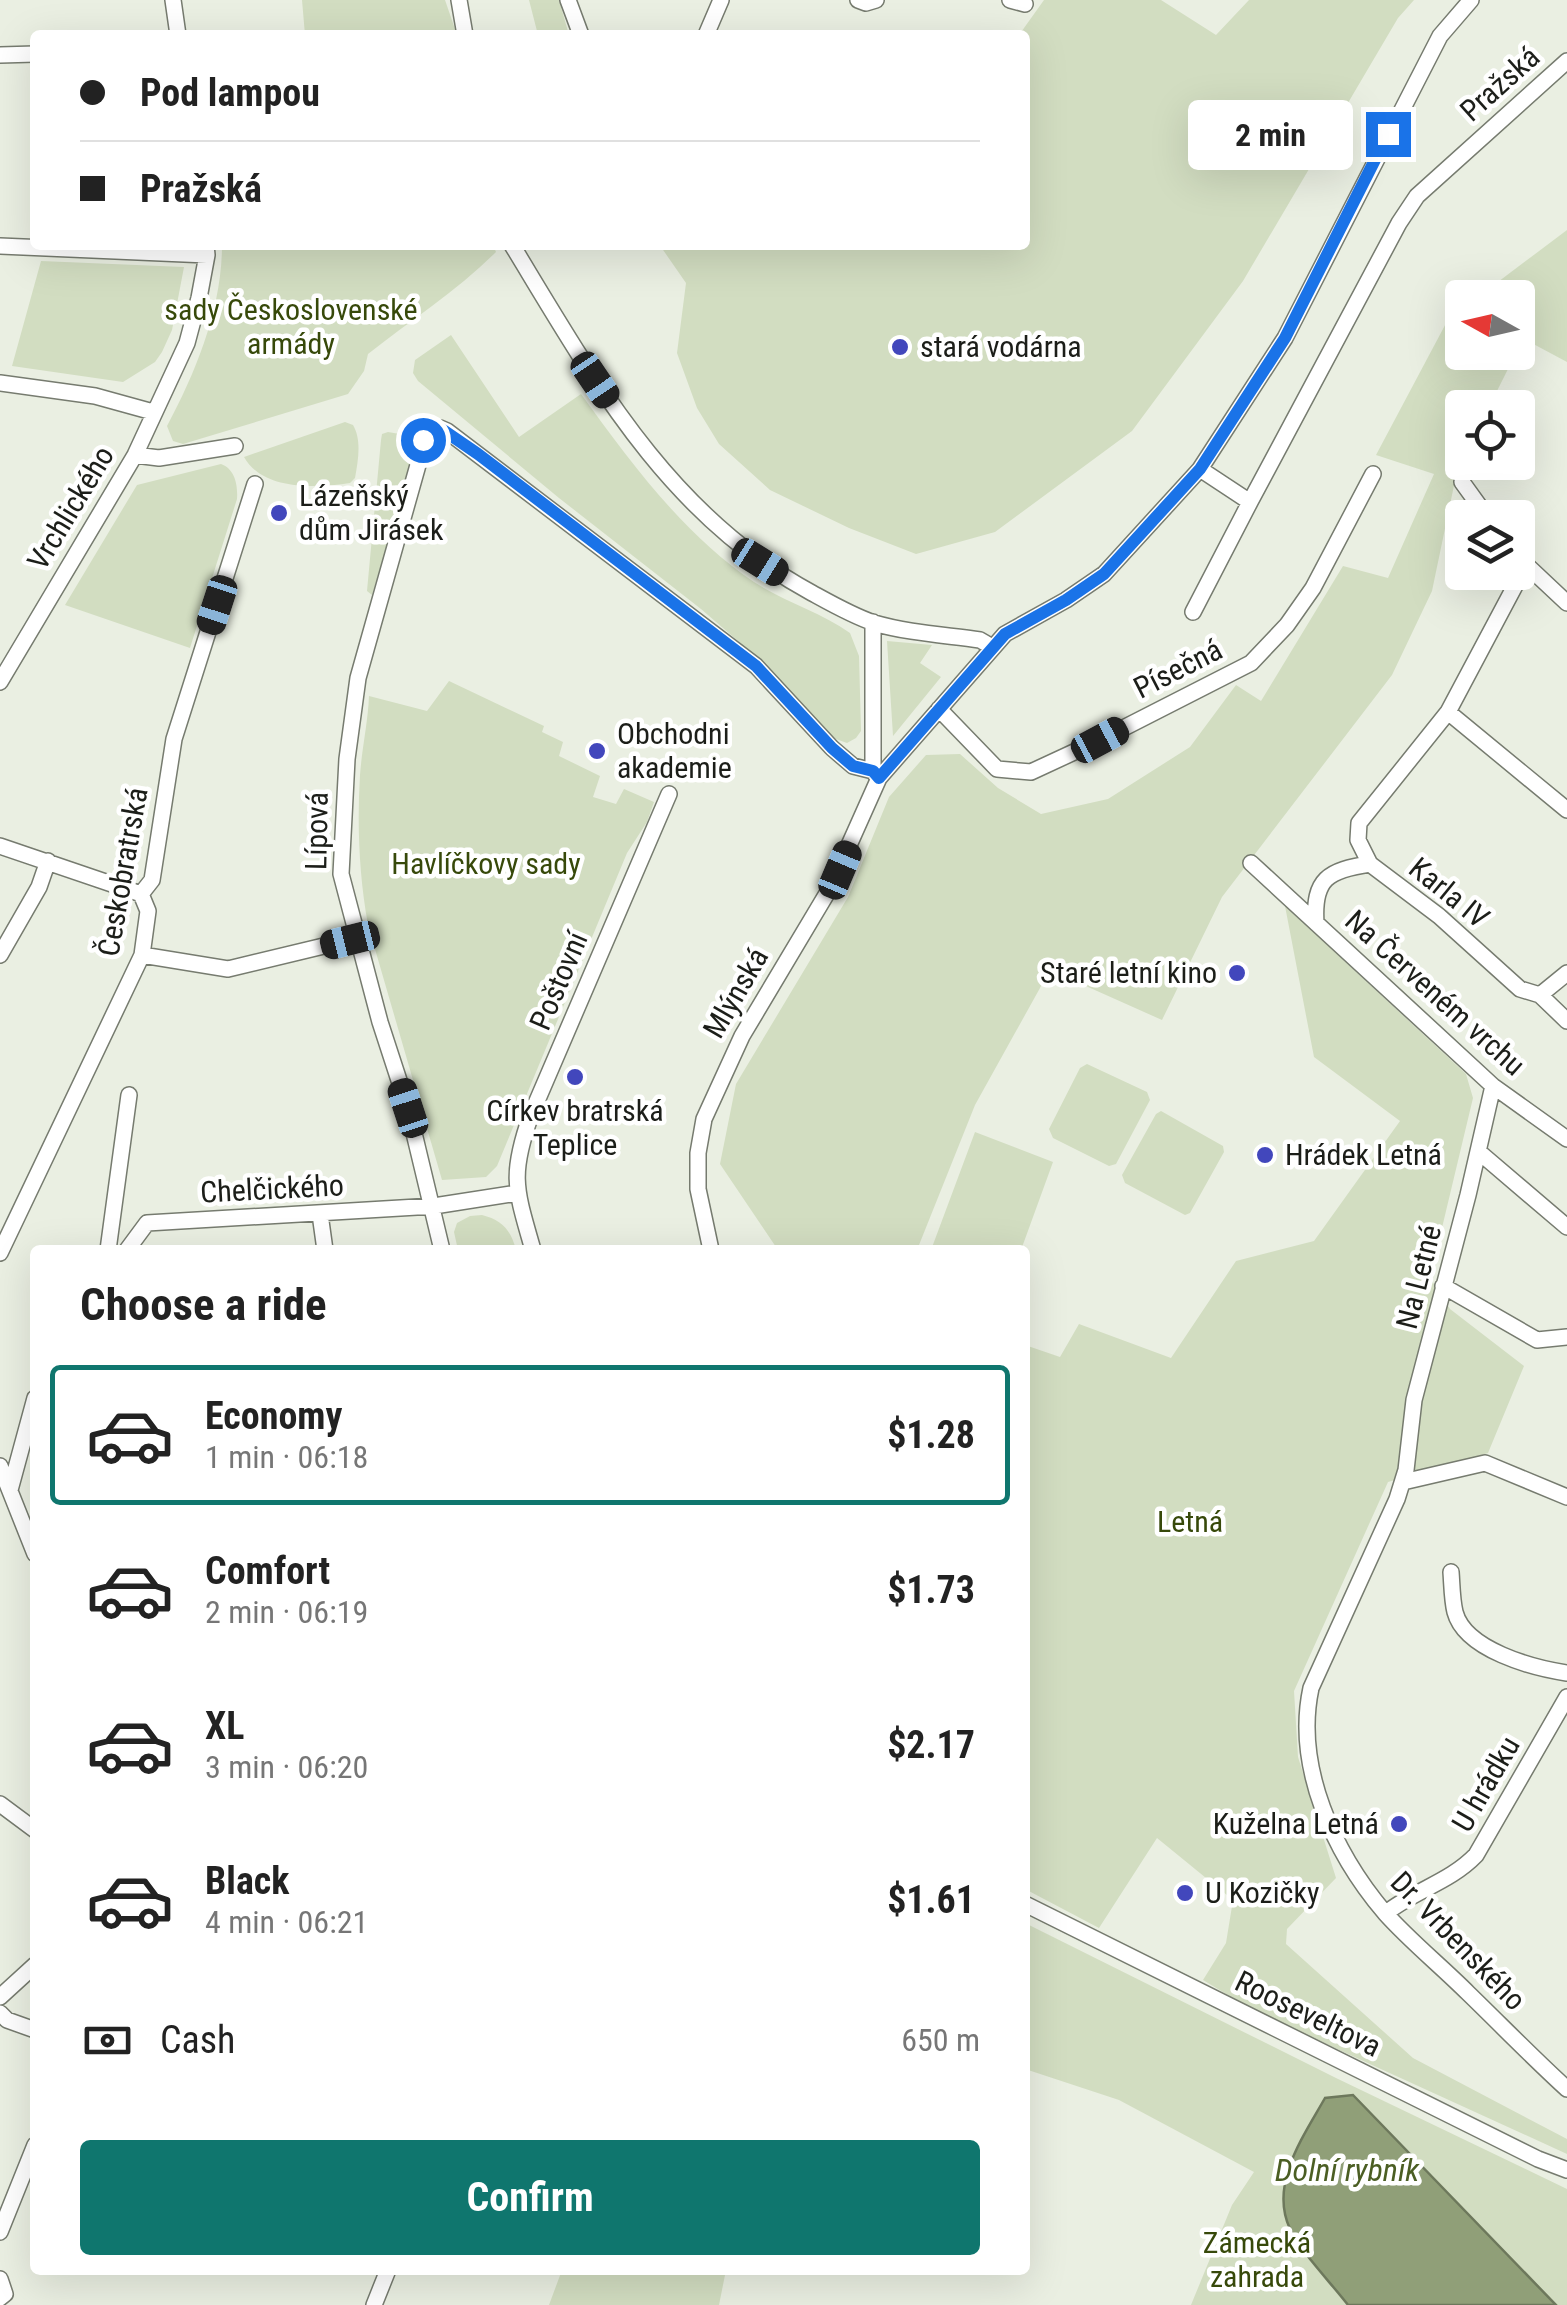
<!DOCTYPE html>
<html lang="en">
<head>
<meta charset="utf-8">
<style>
  :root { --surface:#fff; --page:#f6f6f6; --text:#222; --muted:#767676; --line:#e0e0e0; --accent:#0f766e }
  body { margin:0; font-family:"Roboto Condensed",sans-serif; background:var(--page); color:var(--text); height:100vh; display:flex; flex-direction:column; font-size:38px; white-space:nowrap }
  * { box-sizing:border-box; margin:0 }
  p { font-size:32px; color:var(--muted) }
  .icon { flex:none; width:55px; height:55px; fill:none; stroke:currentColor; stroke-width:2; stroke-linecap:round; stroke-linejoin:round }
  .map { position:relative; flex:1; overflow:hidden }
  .drawer { position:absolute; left:30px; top:1245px; width:1000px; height:1030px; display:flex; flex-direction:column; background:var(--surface); border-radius:10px; box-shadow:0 10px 40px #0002 }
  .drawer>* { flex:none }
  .guide { position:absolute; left:30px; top:30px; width:1000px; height:220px; border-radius:10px; box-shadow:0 10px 40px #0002; display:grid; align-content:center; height:220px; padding:0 50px; background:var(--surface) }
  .needle { width:65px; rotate:278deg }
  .fabs { position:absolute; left:1445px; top:280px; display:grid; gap:20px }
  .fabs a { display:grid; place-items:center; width:90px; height:90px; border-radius:10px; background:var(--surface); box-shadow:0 10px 40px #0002; font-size:50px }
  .end { position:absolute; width:45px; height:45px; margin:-22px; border:12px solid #1a73e8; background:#fff; box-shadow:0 0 0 5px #fff }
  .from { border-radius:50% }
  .bubble { position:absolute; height:70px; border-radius:10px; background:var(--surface); box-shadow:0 10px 40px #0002; font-size:32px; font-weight:700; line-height:70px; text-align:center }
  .car { position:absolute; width:30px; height:60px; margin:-30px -15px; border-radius:12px; box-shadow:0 0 8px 2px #0007; background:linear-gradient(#222 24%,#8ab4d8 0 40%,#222 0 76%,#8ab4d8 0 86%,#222 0) }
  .guide b { display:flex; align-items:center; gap:35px; height:95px; font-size:38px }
  .guide b+b { border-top:2px solid var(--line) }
  .guide i { width:25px; height:25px; background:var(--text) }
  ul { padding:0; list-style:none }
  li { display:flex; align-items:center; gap:30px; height:140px; margin:0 20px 15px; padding:0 30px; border:5px solid transparent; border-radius:10px }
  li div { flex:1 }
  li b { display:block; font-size:38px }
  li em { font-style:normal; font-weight:700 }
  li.on { border-color:var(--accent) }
  li>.icon { width:90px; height:90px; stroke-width:1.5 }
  h2 { padding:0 50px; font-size:45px; line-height:120px }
  .pay { display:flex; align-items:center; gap:25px; height:110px; padding:0 50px; font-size:38px }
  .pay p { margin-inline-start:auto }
  .cta { display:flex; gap:20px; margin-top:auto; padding:20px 50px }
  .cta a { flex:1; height:115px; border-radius:10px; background:var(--accent); color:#fff; font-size:40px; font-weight:700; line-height:115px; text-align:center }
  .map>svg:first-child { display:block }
</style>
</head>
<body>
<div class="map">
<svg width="1567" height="2305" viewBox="0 0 1567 2305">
  <rect width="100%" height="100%" fill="#eaefe2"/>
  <path fill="#d2ddc1" d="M302 0H445L457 35H305Z
    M529 0H559L569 35H538Z
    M1044 0H1161L1216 35 1249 0H1414L1398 18 1243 281 1132 431 995 532 916 554 849 528 770 490 719 444 697 408 677 353 686 283 661 247 655 245H1025V35H1019Z
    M1567 230V362L1524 339 1518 350V298L1478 297Z
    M222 245H493L496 252C457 291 411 320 368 354L364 371 348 394 183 444 173 441 167 426C196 372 222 308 222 245Z
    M41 261 184 267 172 330 162 352 155 362 123 382 12 366Z
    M1462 306V352L1516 353 1489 407 1462 408V460L1457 471 1432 591 1392 675 1222 897 1162 1020 1050 970 975 1105 917 1250H778L720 1164 736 1084 848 897 889 797 926 755 960 754 998 788 1041 814 1108 799 1190 747 1236 685 1261 701 1343 566 1388 578 1434 474 1376 455 1452 312Z
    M451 335 519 437 581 394C631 463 683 534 754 582 785 602 821 612 850 633L859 656 861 731 856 738 847 743 833 738 745 647 701 609 559 498 418 381 413 373 415 360Z
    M345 422 353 425C362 440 358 461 355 478L350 483C316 488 263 491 244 457Z
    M388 432 417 437 416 451 372 595 367 591 381 440 382 434Z
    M221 464C235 469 238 485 237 499L190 648 65 605 137 485Z
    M887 641 932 645 920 663 941 677 893 736Z
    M449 681 544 726 542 732 563 742 559 756 600 776 593 797 616 804 624 789 654 802 647 822 627 853 497 1166 486 1177 442 1180 368 925C359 875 357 825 360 775 362 748 368 722 369 696L427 711Z
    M1285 906 1466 1074 1473 1098 1430 1278 1450 1309 1524 1366 1488 1453 1388 1482 1294 1691 1298 1757 1336 1878 1287 1929 1286 1944 1413 2058 1567 2139V2154L1256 2012 1203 1980 1226 1943 1233 1900 1157 1838 1099 1928 1025 1889V1345L1060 1357 1079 1324 1171 1358 1236 1261 1314 1241 1400 1121 1314 1057Z
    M1087 1064 1147 1092 1150 1100 1116 1164 1109 1166 1053 1138 1049 1129 1080 1068Z
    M1161 1111 1223 1146 1224 1152 1190 1213 1185 1215 1125 1183 1122 1175 1156 1114Z
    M975 1132 1053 1162 1021 1250H931Z
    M482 1215C502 1220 511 1230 516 1250H458L454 1232 457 1223 470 1216Z
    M1025 1923 1336 2078 1567 2189V2305H1556L1353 2095 1286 2188C1279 2234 1322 2271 1348 2305H1191L1232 2205 1254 2172 1119 2100 1025 2069Z
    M562 2270H726L719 2305H549Z"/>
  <path fill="#909f78" stroke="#6d785c" stroke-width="2.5" d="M1353 2095 1556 2305H1348C1332 2284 1300 2251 1290 2229 1269 2184 1303 2137 1325 2098Z"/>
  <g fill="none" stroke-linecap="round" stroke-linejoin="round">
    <defs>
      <path id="minor" d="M173 0 178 35
        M459 0 465 35
        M568 0 581 35
        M858 0 866 3 876 0
        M1010 0 1025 4
        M706 35 721 0
        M0 55 35 54
        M512 245C594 380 668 515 812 593 832 604 853 616 874 623 908 633 945 635 980 640L992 647
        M0 246 207 255
        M0 383 95 396 153 412
        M135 455 159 458 235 446
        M1462 482 1488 518
        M1250 502 1399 223 1417 196 1567 61
        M1518 557 1567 603
        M1193 612 1250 502 1200 469
        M873 622V771L876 775
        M0 682 135 455 187 343 199 298 207 255 206 245
        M939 709 997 769 1031 772 1100 740 1251 663 1287 625 1313 588 1373 474
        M1448 712 1567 810
        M0 846 141 894
        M1251 863 1493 1086 1567 1139
        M1370 864 1358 840 1359 823 1448 712 1525 567
        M141 894 152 880 174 739 255 484
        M1316 923C1313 879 1328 870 1370 864L1439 916 1520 989 1540 995 1567 1021
        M0 955 39 887 48 861
        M142 955 228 969 357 938
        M1540 995 1567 973
        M1493 1086 1468 1195 1414 1400 1406 1470 1397 1499 1311 1688C1294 1767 1334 1853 1385 1913 1410 1941 1441 1966 1468 1993 1501 2025 1533 2058 1567 2089
        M1479 1152 1567 1227
        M320 1214 325 1250
        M108 1250 129 1095
        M127 1250 147 1223 434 1206 517 1193
        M442 1250 408 1108 380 1022 341 874 347 759 358 678 427 433 440 428 447 431 756 666 832 748 853 766 873 771
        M533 1250C516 1190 509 1176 531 1115L669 794
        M711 1250 698 1189V1153L704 1119 742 1036 829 890 879 778 1005 634 1066 600 1104 574 1200 469 1285 338 1440 36 1471 0
        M0 1253 142 955 148 911 141 894
        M1443 1286 1537 1340 1567 1337
        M0 1466 35 1554
        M1403 1482 1485 1463 1567 1497
        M10 1490 35 1398
        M1451 1572C1452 1585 1452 1600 1455 1612 1465 1650 1533 1668 1567 1673
        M0 1804 35 1830
        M1025 1904 1538 2159 1567 2170
        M1386 1913C1415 1890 1450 1882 1476 1855L1567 1697
        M0 1997 35 1965
        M0 2013 7 2020 35 2030
        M0 2232 35 2145
        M0 2279 5 2294 0 2298
        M374 2305 388 2270"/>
    </defs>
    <use href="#minor" stroke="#767b6f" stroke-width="18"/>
    <use href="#minor" stroke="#fff" stroke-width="15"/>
  </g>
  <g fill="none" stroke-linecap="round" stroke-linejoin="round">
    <path stroke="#1a73e8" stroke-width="12" d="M423 440 429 431 440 428 478 454 756 666 832 748 853 766 873 771 879 778 1005 634 1066 600 1104 574 1200 469 1285 338 1388 134"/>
  </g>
  <g fill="#4247bc" stroke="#fff" stroke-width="4">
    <circle cx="900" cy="347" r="10"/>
    <circle cx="279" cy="513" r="10"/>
    <circle cx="597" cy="751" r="10"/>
    <circle cx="1237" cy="973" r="10"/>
    <circle cx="575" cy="1077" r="10"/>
    <circle cx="1265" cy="1155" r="10"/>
    <circle cx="1399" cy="1824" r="10"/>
    <circle cx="1185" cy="1893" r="10"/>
  </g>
  <g text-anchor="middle" stroke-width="9" stroke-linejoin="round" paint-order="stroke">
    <g font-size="30" fill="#1c1e19" stroke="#fff">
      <text transform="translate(1500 84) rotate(-42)" y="10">Pražská</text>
      <text transform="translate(71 508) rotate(-59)" y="10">Vrchlického</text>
      <text transform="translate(1178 669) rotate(-27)" y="10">Písečná</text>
      <text transform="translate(317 831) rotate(-89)" y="10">Lípová</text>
      <text transform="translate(123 872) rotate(-80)" y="10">Českobratrská</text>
      <text transform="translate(1449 893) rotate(39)" y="10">Karla IV</text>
      <text transform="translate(559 981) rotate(-67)" y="10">Poštovní</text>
      <text transform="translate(736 993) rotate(-60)" y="10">Mlýnská</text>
      <text transform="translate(1435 993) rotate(42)" y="10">Na Červeném vrchu</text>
      <text transform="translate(272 1189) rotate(-3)" y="10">Chelčického</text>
      <text transform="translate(1419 1277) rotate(-76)" y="10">Na Letné</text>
      <text transform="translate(1486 1784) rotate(-60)" y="10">U hrádku</text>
      <text transform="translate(1458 1941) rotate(46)" y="10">Dr. Vrbenského</text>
      <text transform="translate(1308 2014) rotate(26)" y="10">Rooseveltova</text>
    </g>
    <g font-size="30" fill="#37490a" stroke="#fff">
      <text x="291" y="320">sady Československé<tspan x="291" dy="34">armády</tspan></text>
      <text x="486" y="874">Havlíčkovy sady</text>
      <text x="1190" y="1532">Letná</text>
      <text x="1257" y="2253">Zámecká<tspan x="1257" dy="34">zahrada</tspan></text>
    </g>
    <g font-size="30" fill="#1c1e19" stroke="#fff" text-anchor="start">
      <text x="920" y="357">stará vodárna</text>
      <text x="299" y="506">Lázeňský<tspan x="299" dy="34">dům Jirásek</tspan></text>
      <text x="617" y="744">Obchodni<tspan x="617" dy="34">akademie</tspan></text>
      <text x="1217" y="983" text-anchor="end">Staré letní kino</text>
      <text x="575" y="1121" text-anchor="middle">Církev bratrská<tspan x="575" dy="34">Teplice</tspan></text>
      <text x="1285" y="1165">Hrádek Letná</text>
      <text x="1379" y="1834" text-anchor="end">Kuželna Letná</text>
      <text x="1205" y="1903">U Kozičky</text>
    </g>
    <g font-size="32" font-style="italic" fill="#4b5e23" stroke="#fff">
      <text x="1347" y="2181">Dolní rybník</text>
    </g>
  </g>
</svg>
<div class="fabs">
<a><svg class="needle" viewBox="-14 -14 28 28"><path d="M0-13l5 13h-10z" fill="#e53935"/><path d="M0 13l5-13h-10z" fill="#767676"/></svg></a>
<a><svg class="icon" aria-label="locate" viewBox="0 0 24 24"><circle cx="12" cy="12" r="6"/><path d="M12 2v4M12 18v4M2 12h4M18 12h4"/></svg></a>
<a><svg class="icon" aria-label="layers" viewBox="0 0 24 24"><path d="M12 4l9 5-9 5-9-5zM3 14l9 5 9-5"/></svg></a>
</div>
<i class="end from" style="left:423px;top:440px"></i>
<i class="end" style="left:1388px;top:134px"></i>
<div class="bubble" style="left:1188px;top:100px;width:165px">2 min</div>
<i class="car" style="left:595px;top:380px;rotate:146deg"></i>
<i class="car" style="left:760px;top:562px;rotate:122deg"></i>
<i class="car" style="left:217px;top:605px;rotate:198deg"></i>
<i class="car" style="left:1100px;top:740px;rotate:62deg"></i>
<i class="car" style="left:840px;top:870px;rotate:23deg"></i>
<i class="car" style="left:350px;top:940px;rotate:256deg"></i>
<i class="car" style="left:408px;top:1108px;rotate:342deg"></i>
<div class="guide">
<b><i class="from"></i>Pod lampou</b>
<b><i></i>Pražská</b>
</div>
<section class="drawer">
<h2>Choose a ride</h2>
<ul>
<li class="on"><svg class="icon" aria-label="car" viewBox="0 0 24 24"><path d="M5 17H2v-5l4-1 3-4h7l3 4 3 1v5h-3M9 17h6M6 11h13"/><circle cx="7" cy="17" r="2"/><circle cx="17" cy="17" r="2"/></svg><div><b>Economy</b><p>1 min · 06:18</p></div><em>$1.28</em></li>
<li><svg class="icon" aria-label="car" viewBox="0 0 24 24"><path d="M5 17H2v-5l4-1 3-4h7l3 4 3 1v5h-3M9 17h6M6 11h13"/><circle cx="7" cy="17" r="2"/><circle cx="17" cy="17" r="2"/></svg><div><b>Comfort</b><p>2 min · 06:19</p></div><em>$1.73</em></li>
<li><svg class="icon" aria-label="car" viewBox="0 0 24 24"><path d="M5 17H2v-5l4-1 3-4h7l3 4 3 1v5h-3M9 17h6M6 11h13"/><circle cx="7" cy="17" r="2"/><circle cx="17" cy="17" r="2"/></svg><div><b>XL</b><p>3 min · 06:20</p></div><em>$2.17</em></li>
<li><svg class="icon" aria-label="car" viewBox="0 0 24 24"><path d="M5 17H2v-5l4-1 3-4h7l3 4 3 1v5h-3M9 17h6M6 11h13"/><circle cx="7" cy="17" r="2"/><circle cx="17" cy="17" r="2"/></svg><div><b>Black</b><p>4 min · 06:21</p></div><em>$1.61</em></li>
</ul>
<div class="pay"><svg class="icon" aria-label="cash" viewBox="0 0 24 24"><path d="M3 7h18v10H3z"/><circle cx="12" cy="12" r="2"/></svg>Cash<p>650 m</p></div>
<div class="cta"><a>Confirm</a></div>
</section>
</div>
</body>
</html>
